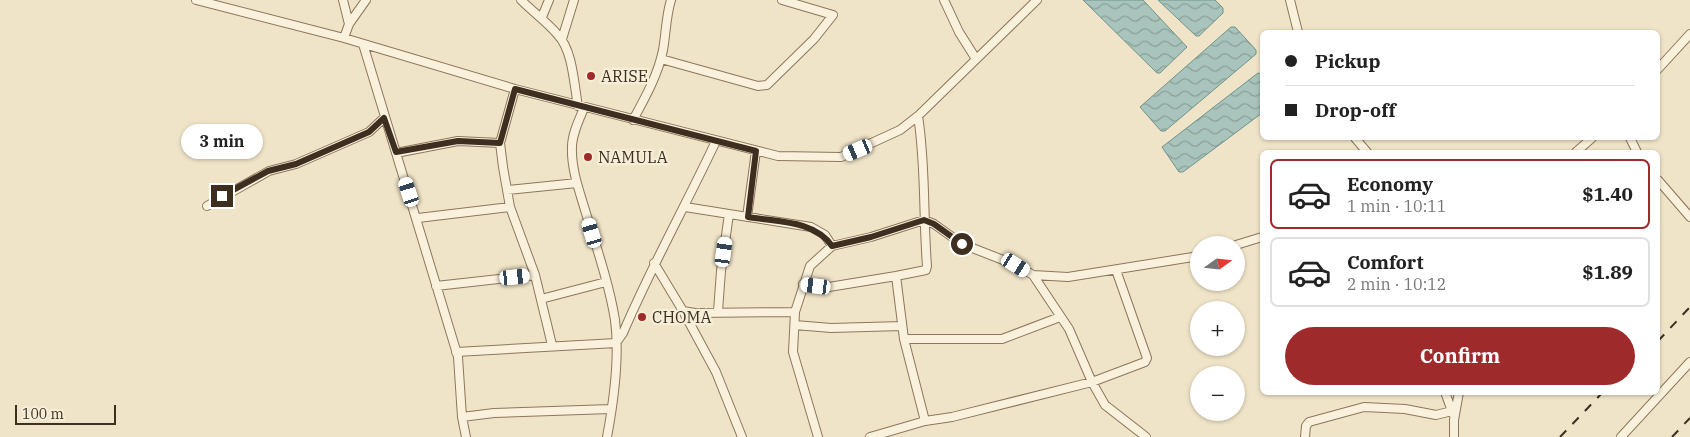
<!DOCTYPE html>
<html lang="en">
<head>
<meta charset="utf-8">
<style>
  :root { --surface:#fff; --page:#f2f2f2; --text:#222; --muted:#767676; --line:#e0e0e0; --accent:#9e2a2b }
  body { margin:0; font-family:"IBM Plex Serif",serif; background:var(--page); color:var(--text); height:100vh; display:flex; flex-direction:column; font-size:19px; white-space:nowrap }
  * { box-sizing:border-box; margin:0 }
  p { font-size:16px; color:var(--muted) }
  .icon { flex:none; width:28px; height:28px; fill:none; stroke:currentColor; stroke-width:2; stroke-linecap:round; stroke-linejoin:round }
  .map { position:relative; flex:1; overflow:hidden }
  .panel { position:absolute; left:1260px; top:150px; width:400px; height:245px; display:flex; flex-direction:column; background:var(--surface); border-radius:8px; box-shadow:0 1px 4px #0004 }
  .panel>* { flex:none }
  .hud { position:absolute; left:1260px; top:30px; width:400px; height:110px; border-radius:8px; box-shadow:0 1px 4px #0004; display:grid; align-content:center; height:110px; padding:0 25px; background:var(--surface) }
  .needle { width:32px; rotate:75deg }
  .tools { position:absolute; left:1190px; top:236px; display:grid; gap:10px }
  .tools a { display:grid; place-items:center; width:55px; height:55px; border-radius:50%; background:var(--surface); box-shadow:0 1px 4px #0004; font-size:25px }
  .scale { position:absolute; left:15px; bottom:12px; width:101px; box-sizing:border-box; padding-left:5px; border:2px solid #3d2e20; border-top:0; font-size:14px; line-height:18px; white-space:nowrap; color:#3d2e20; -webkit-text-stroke:4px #f7eed8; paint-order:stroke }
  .end { position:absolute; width:22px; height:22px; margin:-11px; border:6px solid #3d2e20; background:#fff; box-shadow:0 0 0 2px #fff }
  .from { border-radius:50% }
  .bubble { position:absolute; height:35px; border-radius:18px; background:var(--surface); box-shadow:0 1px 4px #0004; font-size:16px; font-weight:700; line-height:35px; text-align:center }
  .car { position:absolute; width:15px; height:30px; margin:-15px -8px; border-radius:6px; box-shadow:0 0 4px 1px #0007; background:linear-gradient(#fff 24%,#345 0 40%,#fff 0 76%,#345 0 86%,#fff 0) }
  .hud b { display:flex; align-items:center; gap:18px; height:48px; font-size:19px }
  .hud b+b { border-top:1px solid var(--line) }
  .hud i { width:12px; height:12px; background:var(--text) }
  ul { padding:9px 0 0; list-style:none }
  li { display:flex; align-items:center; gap:15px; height:70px; margin:0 10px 8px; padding:0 15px; border:2px solid var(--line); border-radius:8px }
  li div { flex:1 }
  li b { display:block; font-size:19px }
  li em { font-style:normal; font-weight:700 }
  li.active { border-color:var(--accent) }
  li>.icon { width:45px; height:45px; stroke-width:1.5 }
  .primary-button { display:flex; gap:10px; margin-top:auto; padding:10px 25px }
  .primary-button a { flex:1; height:58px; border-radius:30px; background:var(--accent); color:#fff; font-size:20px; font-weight:700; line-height:58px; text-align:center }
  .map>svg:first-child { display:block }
</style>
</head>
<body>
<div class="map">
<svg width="1690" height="437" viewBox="0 0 1690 437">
  <defs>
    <pattern id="water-waves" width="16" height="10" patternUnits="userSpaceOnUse" patternTransform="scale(1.25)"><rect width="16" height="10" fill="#a9c4bc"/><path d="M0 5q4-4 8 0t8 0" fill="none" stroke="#8ba098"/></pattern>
  </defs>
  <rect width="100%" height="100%" fill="#f0e4c8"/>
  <path fill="url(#water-waves)" stroke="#6f938a" d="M1083 0H1143L1187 47 1160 73H1157Z
    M1158 0H1215L1223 8V13L1199 36H1196Z
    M1231 27H1235L1256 50V54L1165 131H1161L1140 107Z
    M1258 73 1262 74V113L1183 172H1179L1162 147Z"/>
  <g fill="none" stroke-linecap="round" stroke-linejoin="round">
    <defs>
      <path id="minor" d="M196 0 344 38 515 89 778 156 841 157 900 130 918 116 1037 0
        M343 0 349 24
        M521 0C533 12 547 22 558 35 573 51 574 85 578 106
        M944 0 959 32 976 59
        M1290 0 1298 32
        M542 17 549 0
        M344 38 349 24 366 0
        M562 39 574 0
        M363 44 458 357 462 417 466 437
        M661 59 758 86 767 85 814 39 833 15 782 0
        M1658 69 1690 34
        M515 89 500 143 503 167 510 207 535 275 552 345
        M584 108C579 120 572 134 572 147 571 168 579 190 585 210 596 246 609 283 615 320 620 358 614 400 607 437
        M633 120C645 98 658 75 663 50 666 33 666 16 671 0
        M1355 138 1367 152
        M1630 138 1637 152
        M1576 152 1592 138
        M396 153 458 141 500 143
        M1658 180 1690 217
        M507 190 577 183
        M207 206 269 171 296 164 369 132 384 118
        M685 207 811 227 825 235 832 246
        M747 217 756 151
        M418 218 510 207
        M1236 245 1262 237
        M654 263 683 311 695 313 795 312 810 266 832 246 871 237 924 220 934 224 962 244 1016 265 1033 275 1069 329 1092 382 1105 405 1146 437
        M1033 275 1068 277 1199 256
        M803 284 829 287 896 276
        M436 286 535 275
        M541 299 606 282
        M683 311 716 372 742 437
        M718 311 721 271 729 214
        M795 312 793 352 818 437
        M795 325 831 328 902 326
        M904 339H1002L1060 317
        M456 352 616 343 623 333C651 267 686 205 716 141
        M1445 392 1453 414
        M462 417 494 413 611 409
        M925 421 952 417 1092 382 1145 362 1147 358 1116 270
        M870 437 925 421 904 339 896 276 926 270 927 266C923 216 926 166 918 116
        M1305 437 1306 426 1309 422 1364 407 1405 409 1436 415 1452 411
        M1454 437V420L1459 392
        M1621 437 1690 362"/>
    </defs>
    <use href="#minor" stroke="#8d765c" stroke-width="10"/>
    <use href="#minor" stroke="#faf1dc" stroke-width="8"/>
    <path stroke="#3d2e20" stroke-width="2" stroke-dasharray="9 9" stroke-linecap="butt" d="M1658 341 1690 307
      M1560 437 1603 392
      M1672 437 1690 418"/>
  </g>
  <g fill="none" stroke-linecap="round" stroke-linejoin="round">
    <path stroke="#3d2e20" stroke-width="6" d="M222 196 268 171 296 164 369 132 384 118 396 152 458 141 500 143 515 89 756 151 748 217C777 222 814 220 832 246L871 237 924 220 934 224 962 244"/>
  </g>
  <g fill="#9e2a2b" stroke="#f7eed8" stroke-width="2">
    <circle cx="591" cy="76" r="5"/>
    <circle cx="588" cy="157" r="5"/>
    <circle cx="642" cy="317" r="5"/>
  </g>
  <g text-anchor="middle" stroke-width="4.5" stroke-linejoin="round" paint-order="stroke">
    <g font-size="16" fill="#3d2e20" stroke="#f7eed8" text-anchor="start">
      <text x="601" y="82">ARISE</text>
      <text x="598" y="163">NAMULA</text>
      <text x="652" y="323">CHOMA</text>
    </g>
  </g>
</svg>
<div class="tools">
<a><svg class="needle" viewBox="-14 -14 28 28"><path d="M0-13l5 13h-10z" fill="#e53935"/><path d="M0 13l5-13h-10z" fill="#767676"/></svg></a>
<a>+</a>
<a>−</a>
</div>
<div class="scale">100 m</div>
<i class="end from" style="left:962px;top:244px"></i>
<i class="end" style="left:222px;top:196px"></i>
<div class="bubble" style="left:181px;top:124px;width:82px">3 min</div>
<i class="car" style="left:858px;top:150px;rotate:247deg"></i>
<i class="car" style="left:409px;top:192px;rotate:342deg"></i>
<i class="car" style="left:592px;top:233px;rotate:343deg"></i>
<i class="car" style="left:724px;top:252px;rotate:8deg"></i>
<i class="car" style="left:1016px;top:265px;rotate:122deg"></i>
<i class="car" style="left:515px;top:277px;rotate:84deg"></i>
<i class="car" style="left:816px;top:286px;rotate:277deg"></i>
<div class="hud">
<b><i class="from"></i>Pickup</b>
<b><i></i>Drop-off</b>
</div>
<section class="panel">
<ul>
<li class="active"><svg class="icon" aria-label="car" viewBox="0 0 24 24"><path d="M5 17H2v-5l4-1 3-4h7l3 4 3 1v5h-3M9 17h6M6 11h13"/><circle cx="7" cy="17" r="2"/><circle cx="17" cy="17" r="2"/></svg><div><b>Economy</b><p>1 min · 10:11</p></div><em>$1.40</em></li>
<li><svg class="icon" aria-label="car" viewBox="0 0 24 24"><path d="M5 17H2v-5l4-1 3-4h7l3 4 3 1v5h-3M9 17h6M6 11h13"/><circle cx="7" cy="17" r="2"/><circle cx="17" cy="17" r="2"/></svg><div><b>Comfort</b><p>2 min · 10:12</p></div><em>$1.89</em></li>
</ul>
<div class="primary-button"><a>Confirm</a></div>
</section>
</div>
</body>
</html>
